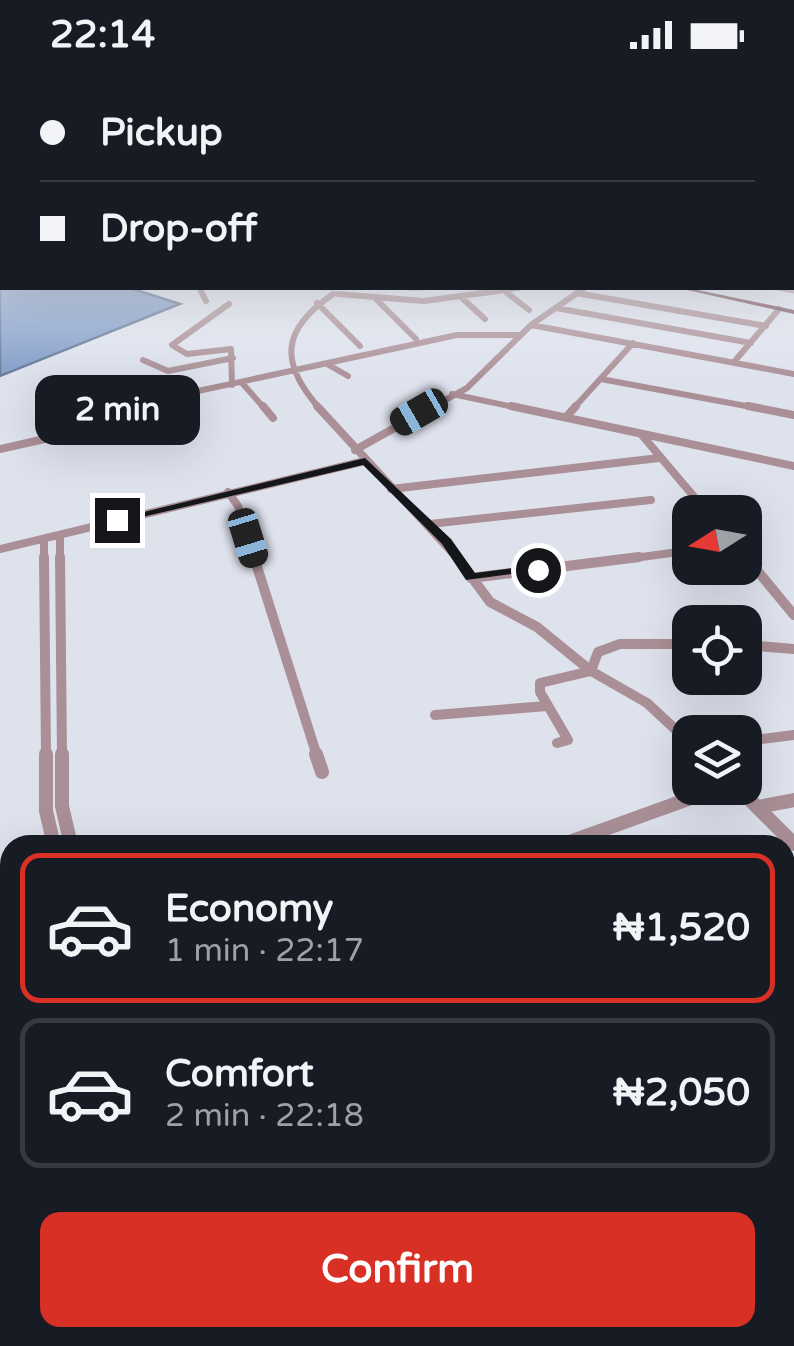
<!DOCTYPE html>
<html lang="en">
<head>
<meta charset="utf-8">
<style>
  :root { --surface:#171b24; --page:#242831; --text:#f1f3f6; --muted:#9ea1a6; --line:#363941; --accent:#d93025 }
  body { margin:0; font-family:"Varela Round",sans-serif; background:var(--page); color:var(--text); height:100vh; display:flex; flex-direction:column; font-size:38px; white-space:nowrap }
  * { box-sizing:border-box; margin:0 }
  p { font-size:32px; color:var(--muted) }
  .icon { flex:none; width:55px; height:55px; fill:none; stroke:currentColor; stroke-width:2; stroke-linecap:round; stroke-linejoin:round }
  .map { position:relative; flex:1; overflow:hidden }
  .side { position:absolute; left:0px; top:765px; width:795px; height:512px; display:flex; flex-direction:column; background:var(--surface); border-radius:30px 30px 0 0; box-shadow:0 10px 40px #0002 }
  .side>* { flex:none }
  .hud { position:absolute; left:0px; top:0px; width:795px; height:220px; box-shadow:0 10px 40px #0002; display:grid; align-content:center; height:220px; padding:0 40px; background:var(--surface) }
  .needle { width:65px; rotate:259deg }
  .tools { position:absolute; left:672px; top:425px; display:grid; gap:20px }
  .tools a { display:grid; place-items:center; width:90px; height:90px; border-radius:20px; background:var(--surface); box-shadow:0 10px 40px #0002; font-size:50px }
  .end { position:absolute; width:45px; height:45px; margin:-22px; border:12px solid #15161a; background:#fff; box-shadow:0 0 0 5px #fff }
  .from { border-radius:50% }
  .bubble { position:absolute; height:70px; border-radius:20px; background:var(--surface); box-shadow:0 10px 40px #0002; font-size:32px; font-weight:700; line-height:70px; text-align:center }
  .car { position:absolute; width:30px; height:60px; margin:-30px -15px; border-radius:12px; box-shadow:0 0 8px 2px #0007; background:linear-gradient(#222 24%,#8ab4d8 0 40%,#222 0 76%,#8ab4d8 0 86%,#222 0) }
  .hud b { display:flex; align-items:center; gap:35px; height:95px; font-size:38px }
  .hud b+b { border-top:2px solid var(--line) }
  .hud i { width:25px; height:25px; background:var(--text) }
  ul { padding:18px 0 0; list-style:none }
  li { display:flex; align-items:center; gap:30px; height:150px; margin:0 20px 15px; padding:0 20px; border:5px solid var(--line); border-radius:20px }
  li div { flex:1 }
  li b { display:block; font-size:38px }
  li em { font-style:normal; font-weight:700 }
  li.active { border-color:var(--accent) }
  li>.icon { width:90px; height:90px; stroke-width:1.5 }
  .cta { display:flex; gap:20px; margin-top:auto; padding:20px 40px }
  .cta a { flex:1; height:115px; border-radius:20px; background:var(--accent); color:#fff; font-size:40px; font-weight:700; line-height:115px; text-align:center }
  .status { display:flex; justify-content:space-between; align-items:center; height:70px; padding:0 50px; background:var(--surface); direction:ltr }
  .status svg { height:28px; fill:currentColor }
  .map>svg:first-child { display:block }
</style>
</head>
<body>
<div class="status"><b>22:14</b><svg viewBox="0 0 49 12"><path d="M0 12V9h3v3zM5 12V6h3v6zM10 12V3h3v9zM15 12V0h3v12zM26 1h20v11H26zM47 4h2v5h-2z"/></svg></div>
<div class="map">
<svg width="794" height="1276" viewBox="0 0 794 1276">
  <rect width="100%" height="100%" fill="#dee2ed"/>
  <path fill="#819cc8" stroke="#617494" stroke-width="2.5" d="M0 134 2 218H130L180 234 0 306Z"/>
  <g fill="none" stroke-linecap="round" stroke-linejoin="round">
    <path stroke="#aa9096" stroke-width="5" d="M199 218 202 224
      M408 218H423
      M779 218 794 221
      M479 224 520 218
      M577 224 585 218"/>
    <path stroke="#aa9096" stroke-width="6" d="M201 221 206 231
      M506 222 529 240
      M576 223 766 256
      M338 224 424 231 497 221
      M375 228 416 269
      M463 229 485 249
      M317 233 360 276
      M229 234 172 275 187 284 231 279 232 315
      M556 238 751 273
      M531 255 794 304
      M143 290 168 301 233 288
      M734 292 779 239
      M327 294 348 306
      M601 309 762 339
      M242 313 265 339
      M198 321 457 265H521
      M452 324 523 339
      M320 339C278 292 282 259 333 224
      M429 339 467 318 531 255 580 221
      M573 339 633 273"/>
    <path stroke="#aa9096" stroke-width="8" d="M263 336 273 348
      M317 336 459 490
      M511 336 794 396
      M748 336 794 345
      M566 347 576 336
      M641 364 707 442
      M0 379 49 368 87 371
      M355 380 434 336
      M391 419 659 388
      M228 422 238 436 255 490
      M430 454 651 430
      M60 468V490
      M44 471V490
      M0 479 365 391
      M745 486 748 490
      M619 490 671 483"/>
    <path stroke="#aa9096" stroke-width="10" d="M44 487 46 686
      M60 487 62 686
      M254 487 317 686
      M457 487 490 532 537 557 591 601 647 633 690 673
      M746 487 794 545
      M471 508 639 487
      M745 575 794 579
      M435 645 547 636
      M745 671 794 665
      M557 673 568 670 540 622V613L591 601 598 582 620 574H690"/>
    <path stroke="#aa9096" stroke-width="14" d="M46 684V741L54 775
      M62 684V736L71 775
      M316 684 322 702
      M738 718 794 774
      M758 737 794 730
      M572 771 719 718
      M785 805 794 801"/>
    <path stroke="#aa9096" stroke-width="18" d="M785 956 794 954
      M785 1089 794 1087
      M785 1259 794 1257
      M129 1268V1276
      M154 1268 155 1276
      M728 1268 731 1276"/>
    <path fill="#784c57" fill-rule="evenodd" d="M678 218H688L794 240V244Z"/>
  </g>
  <linearGradient id="sky" x2="0" y2="1"><stop stop-color="#7faadb"/><stop offset="0.43" stop-color="#f0f2f7"/><stop offset="1" stop-color="#f0f2f7" stop-opacity="0"/></linearGradient>
  <rect width="794" height="313" fill="url(#sky)"/>
  <path fill="#15161a" d="M365 388 451 469 475 503 538 495 544 500 466 510 442 474 363 395 117 453 111 450Z"/>
</svg>
<div class="tools">
<a><svg class="needle" viewBox="-14 -14 28 28"><path d="M0-13l5 13h-10z" fill="#e53935"/><path d="M0 13l5-13h-10z" fill="#9ea1a6"/></svg></a>
<a><svg class="icon" aria-label="locate" viewBox="0 0 24 24"><circle cx="12" cy="12" r="6"/><path d="M12 2v4M12 18v4M2 12h4M18 12h4"/></svg></a>
<a><svg class="icon" aria-label="layers" viewBox="0 0 24 24"><path d="M12 4l9 5-9 5-9-5zM3 14l9 5 9-5"/></svg></a>
</div>
<i class="end from" style="left:538px;top:500px"></i>
<i class="end" style="left:117px;top:450px"></i>
<div class="bubble" style="left:35px;top:305px;width:165px">2 min</div>
<i class="car" style="left:419px;top:342px;rotate:240deg"></i>
<i class="car" style="left:248px;top:468px;rotate:163deg"></i>
<div class="hud">
<b><i class="from"></i>Pickup</b>
<b><i></i>Drop-off</b>
</div>
<section class="side">
<ul>
<li class="active"><svg class="icon" aria-label="car" viewBox="0 0 24 24"><path d="M5 17H2v-5l4-1 3-4h7l3 4 3 1v5h-3M9 17h6M6 11h13"/><circle cx="7" cy="17" r="2"/><circle cx="17" cy="17" r="2"/></svg><div><b>Economy</b><p>1 min · 22:17</p></div><em>₦1,520</em></li>
<li><svg class="icon" aria-label="car" viewBox="0 0 24 24"><path d="M5 17H2v-5l4-1 3-4h7l3 4 3 1v5h-3M9 17h6M6 11h13"/><circle cx="7" cy="17" r="2"/><circle cx="17" cy="17" r="2"/></svg><div><b>Comfort</b><p>2 min · 22:18</p></div><em>₦2,050</em></li>
</ul>
<div class="cta"><a>Confirm</a></div>
</section>
</div>
</body>
</html>
